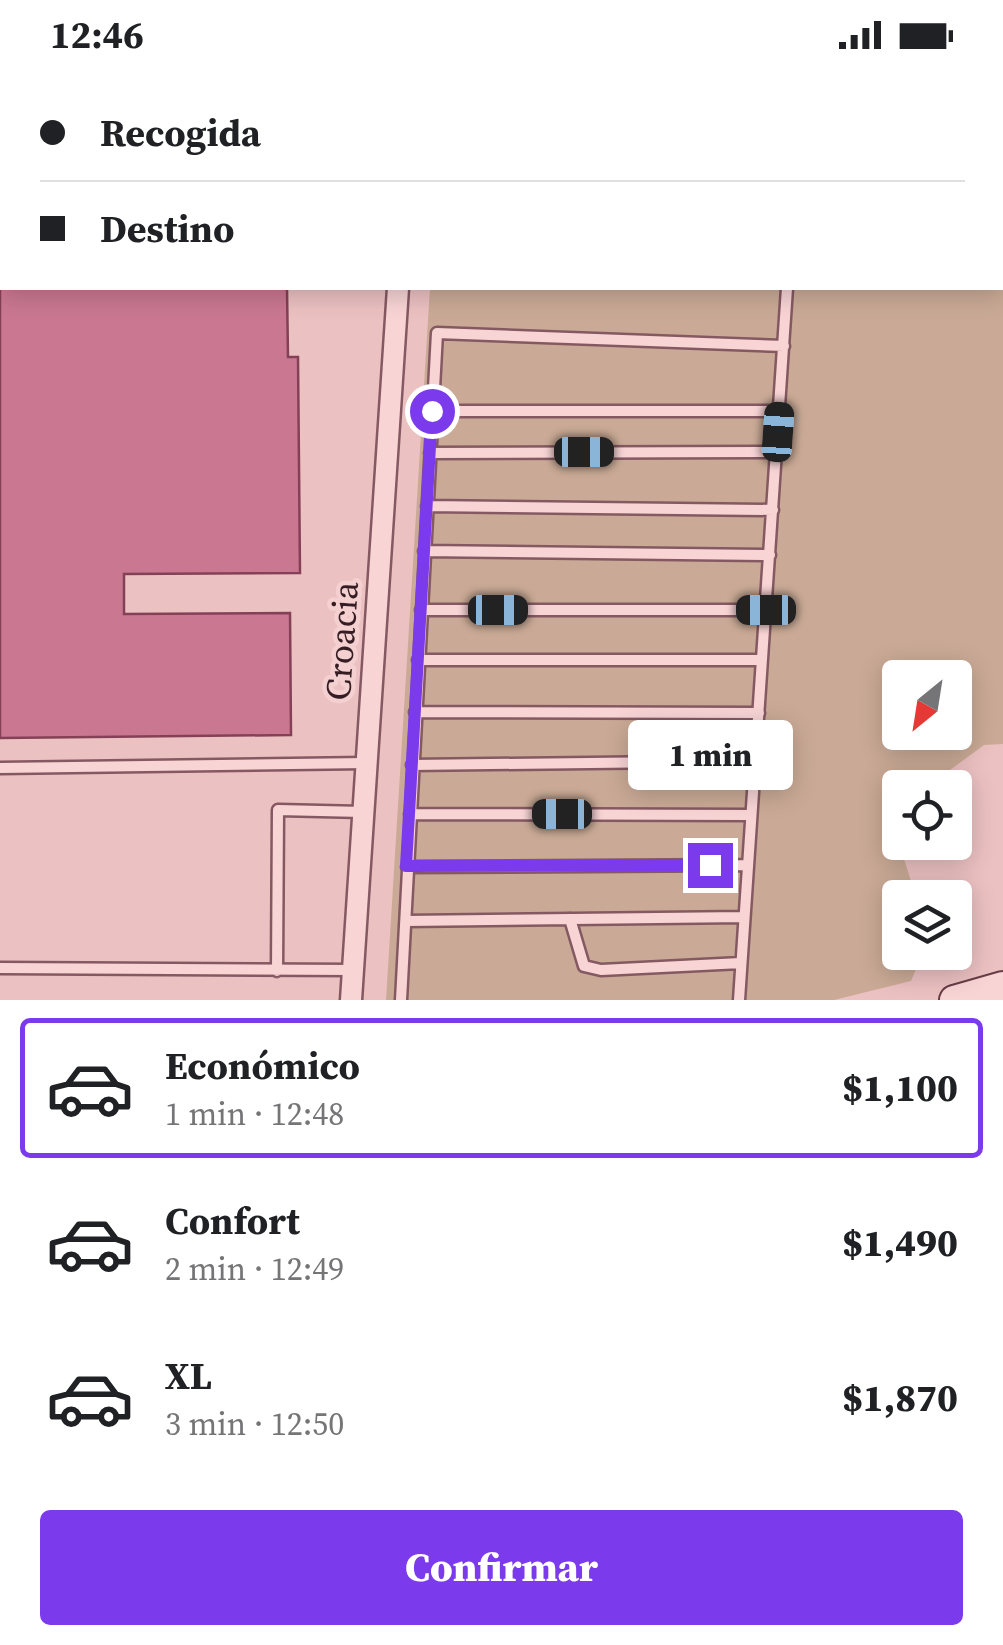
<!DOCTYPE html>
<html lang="es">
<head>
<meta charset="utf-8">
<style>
  :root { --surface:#fff; --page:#f6f6f6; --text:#202124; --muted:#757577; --line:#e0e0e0; --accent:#7c3aed }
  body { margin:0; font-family:"Source Serif 4",serif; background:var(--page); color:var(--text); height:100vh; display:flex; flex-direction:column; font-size:38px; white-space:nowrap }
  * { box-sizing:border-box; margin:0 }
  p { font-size:32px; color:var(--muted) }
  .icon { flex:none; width:55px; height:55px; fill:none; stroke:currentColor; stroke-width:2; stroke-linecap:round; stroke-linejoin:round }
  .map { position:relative; height:930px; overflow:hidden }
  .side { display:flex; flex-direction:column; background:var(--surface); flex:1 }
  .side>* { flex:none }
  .hud { position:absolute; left:0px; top:0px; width:1005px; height:220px; box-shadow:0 5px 25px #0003; display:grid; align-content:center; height:220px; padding:0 40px; background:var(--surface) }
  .needle { width:65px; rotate:210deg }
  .buttons { position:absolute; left:882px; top:590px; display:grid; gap:20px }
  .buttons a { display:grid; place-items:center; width:90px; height:90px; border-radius:10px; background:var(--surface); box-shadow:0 5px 25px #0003; font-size:50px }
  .end { position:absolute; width:45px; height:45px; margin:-22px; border:12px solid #7c3aed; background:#fff; box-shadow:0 0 0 5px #fff }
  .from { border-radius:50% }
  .bubble { position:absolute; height:70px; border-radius:10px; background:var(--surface); box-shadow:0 5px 25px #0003; font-size:32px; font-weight:800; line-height:70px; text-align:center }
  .car { position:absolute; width:30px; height:60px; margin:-30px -15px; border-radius:12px; box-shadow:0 0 8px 2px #0007; background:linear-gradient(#222 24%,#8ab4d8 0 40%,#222 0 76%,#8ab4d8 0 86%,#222 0) }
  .hud b { display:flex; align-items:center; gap:35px; height:95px; font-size:38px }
  .hud b+b { border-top:2px solid var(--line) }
  .hud i { width:25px; height:25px; background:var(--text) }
  ul { padding:18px 0 0; list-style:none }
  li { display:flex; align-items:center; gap:30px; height:140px; margin:0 20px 15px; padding:0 20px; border:5px solid transparent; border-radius:10px }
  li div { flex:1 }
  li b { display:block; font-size:38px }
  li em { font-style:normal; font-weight:800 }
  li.current { border-color:var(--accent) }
  li>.icon { width:90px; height:90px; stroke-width:1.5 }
  .primary-button { display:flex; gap:20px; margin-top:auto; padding:20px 40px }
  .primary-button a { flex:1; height:115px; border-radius:10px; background:var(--accent); color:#fff; font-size:40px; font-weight:800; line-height:115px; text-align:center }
  .status { display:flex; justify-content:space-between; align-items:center; height:70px; padding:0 50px; background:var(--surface); direction:ltr }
  .status svg { height:28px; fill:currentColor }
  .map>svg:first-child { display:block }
</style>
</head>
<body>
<div class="status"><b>12:46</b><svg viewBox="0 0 49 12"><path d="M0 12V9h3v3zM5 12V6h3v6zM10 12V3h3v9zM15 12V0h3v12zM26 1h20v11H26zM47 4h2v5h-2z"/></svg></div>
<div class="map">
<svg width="1003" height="930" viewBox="0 0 1003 930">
  <rect width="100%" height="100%" fill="#ecc1c2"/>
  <path fill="#caaa96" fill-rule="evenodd" d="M1003 131V674L984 675 927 717 900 718V751L895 760 916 827 900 828V882L923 883 911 911 834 930H386L430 218H1002ZM900 608H955V662H900Z"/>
  <path fill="#ca7891" stroke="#844056" stroke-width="2.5" d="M0 218H287L288 287H298L300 503 124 504V544L290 543 291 665 0 668Z"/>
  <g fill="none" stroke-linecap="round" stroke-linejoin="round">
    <defs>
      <path id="lane" d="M1002 148H1003
        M433 341H780
        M430 383 777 382
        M427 436 773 440
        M424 481 770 485
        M421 540H766
        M418 590H762
        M415 642 759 643
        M412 695 755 691
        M0 698 366 693
        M410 744 751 745
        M407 797 748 795
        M570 849 584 896 601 900 741 893
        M406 851 744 847
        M0 898 353 900
        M277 901 278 740 363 742
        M401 930 437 263 784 276
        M739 930 787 218"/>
      <path id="street" d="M413 2V0
        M351 930 398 218"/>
      <path id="secondary" d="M972 0 973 2
        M1002 68 1003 69
        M954 930 1003 916"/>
    </defs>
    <use href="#lane" stroke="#855962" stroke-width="15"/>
    <use href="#street" stroke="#855962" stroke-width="25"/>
    <use href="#secondary" stroke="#673d46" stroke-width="32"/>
    <use href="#lane" stroke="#f8d4d5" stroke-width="10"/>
    <use href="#street" stroke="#f8d4d5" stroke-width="20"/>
    <use href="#secondary" stroke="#f8d4d5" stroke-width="28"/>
  </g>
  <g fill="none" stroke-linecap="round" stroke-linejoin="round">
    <path stroke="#7c3aed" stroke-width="12" d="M432 341 406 796 710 795"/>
  </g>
  <g text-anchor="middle" stroke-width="9" stroke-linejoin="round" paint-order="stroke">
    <g font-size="35" fill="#351d23" stroke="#f4d0d1">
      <text transform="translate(342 571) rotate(-86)" y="12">Croacia</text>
    </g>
  </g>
</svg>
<div class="buttons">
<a><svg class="needle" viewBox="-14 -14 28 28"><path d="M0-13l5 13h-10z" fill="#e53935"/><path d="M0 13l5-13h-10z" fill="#757577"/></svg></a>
<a><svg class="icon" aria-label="locate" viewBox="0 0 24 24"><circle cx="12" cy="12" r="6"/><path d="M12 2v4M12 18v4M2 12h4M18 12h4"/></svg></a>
<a><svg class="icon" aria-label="layers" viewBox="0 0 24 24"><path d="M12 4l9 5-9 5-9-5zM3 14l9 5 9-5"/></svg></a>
</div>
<i class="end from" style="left:432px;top:341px"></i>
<i class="end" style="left:710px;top:795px"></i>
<div class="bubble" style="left:628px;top:650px;width:165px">1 min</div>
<i class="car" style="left:778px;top:362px;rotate:4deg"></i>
<i class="car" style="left:584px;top:382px;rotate:90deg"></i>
<i class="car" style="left:498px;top:540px;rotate:90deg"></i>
<i class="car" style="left:766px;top:540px;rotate:270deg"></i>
<i class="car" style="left:562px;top:744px;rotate:270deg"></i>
<div class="hud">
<b><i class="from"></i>Recogida</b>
<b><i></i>Destino</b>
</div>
</div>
<section class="side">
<ul>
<li class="current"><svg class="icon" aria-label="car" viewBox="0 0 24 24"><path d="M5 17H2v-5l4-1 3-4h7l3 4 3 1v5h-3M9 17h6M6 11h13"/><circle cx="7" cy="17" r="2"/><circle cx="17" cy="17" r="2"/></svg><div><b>Económico</b><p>1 min · 12:48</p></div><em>$1,100</em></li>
<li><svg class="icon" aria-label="car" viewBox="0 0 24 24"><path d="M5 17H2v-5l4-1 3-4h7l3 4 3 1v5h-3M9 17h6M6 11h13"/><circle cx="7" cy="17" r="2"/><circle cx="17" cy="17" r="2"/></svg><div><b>Confort</b><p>2 min · 12:49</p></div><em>$1,490</em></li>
<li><svg class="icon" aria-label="car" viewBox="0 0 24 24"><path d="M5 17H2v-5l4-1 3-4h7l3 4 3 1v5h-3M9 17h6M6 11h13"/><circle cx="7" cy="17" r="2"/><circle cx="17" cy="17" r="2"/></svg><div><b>XL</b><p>3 min · 12:50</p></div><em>$1,870</em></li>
</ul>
<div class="primary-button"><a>Confirmar</a></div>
</section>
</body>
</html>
